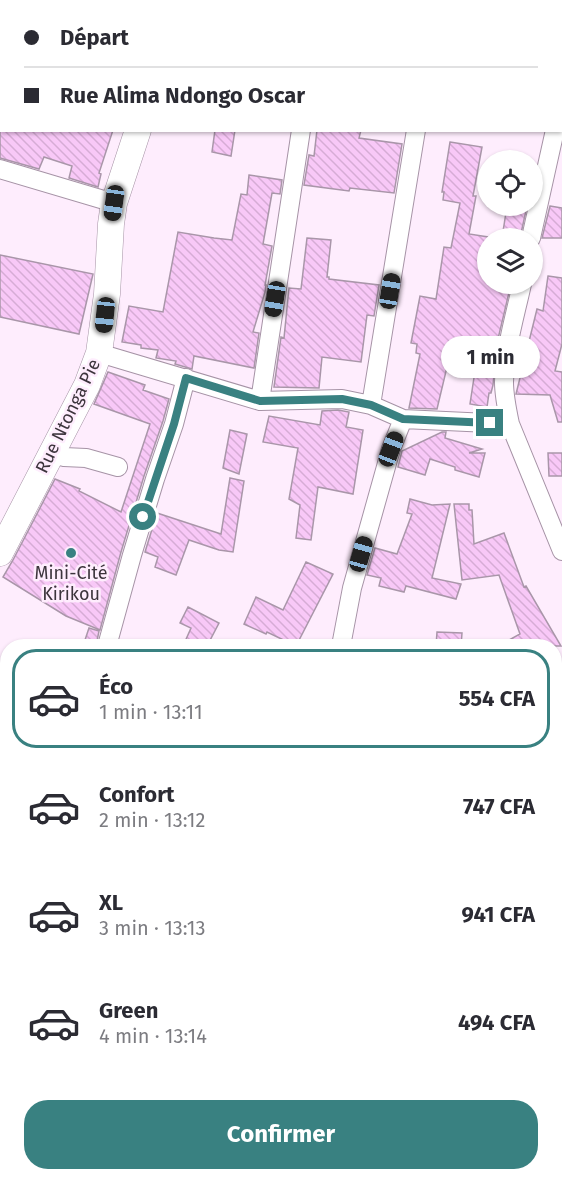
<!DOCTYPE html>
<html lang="fr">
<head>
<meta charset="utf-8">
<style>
  :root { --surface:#fff; --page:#f2f2f3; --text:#2b2b33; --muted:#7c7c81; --line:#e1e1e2; --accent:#398181 }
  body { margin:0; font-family:"Fira Sans",sans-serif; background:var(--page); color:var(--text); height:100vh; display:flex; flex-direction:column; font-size:22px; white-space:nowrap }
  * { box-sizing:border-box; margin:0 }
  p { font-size:20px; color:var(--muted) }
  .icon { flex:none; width:33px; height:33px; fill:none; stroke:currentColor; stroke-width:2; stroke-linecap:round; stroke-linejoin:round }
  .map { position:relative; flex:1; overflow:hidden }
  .panel { position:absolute; left:0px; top:639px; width:562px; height:542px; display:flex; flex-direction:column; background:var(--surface); border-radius:24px 24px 0 0; box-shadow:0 2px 4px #0004 }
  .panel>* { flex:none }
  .banner { position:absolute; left:0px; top:0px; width:562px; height:132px; box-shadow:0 2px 4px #0004; display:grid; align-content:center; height:132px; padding:0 24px; background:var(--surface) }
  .buttons { position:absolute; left:477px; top:150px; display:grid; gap:12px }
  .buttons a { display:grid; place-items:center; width:66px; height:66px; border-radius:50%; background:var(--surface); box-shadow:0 2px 4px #0004; font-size:30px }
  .end { position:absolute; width:27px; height:27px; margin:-14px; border:8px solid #398181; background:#fff; box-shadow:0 0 0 3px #fff }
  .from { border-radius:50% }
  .bubble { position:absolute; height:42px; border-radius:21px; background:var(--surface); box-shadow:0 2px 4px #0004; font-size:20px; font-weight:700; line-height:42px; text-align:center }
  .car { position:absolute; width:18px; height:36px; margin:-18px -9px; border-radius:8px; box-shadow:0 0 4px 2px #0007; background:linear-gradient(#222 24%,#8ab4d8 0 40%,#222 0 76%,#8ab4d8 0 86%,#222 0) }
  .banner b { display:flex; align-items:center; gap:21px; height:57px; font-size:22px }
  .banner b+b { border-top:2px solid var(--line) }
  .banner i { width:15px; height:15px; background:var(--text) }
  ul { padding:10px 0 0; list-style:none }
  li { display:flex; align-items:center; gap:18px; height:99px; margin:0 12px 9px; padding:0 12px; border:3px solid transparent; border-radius:24px }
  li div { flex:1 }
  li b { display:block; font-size:22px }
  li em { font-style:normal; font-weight:700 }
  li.active { border-color:var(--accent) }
  li>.icon { width:54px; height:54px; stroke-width:1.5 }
  .action { display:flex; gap:12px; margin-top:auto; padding:12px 24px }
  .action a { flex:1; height:69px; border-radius:24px; background:var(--accent); color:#fff; font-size:24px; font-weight:700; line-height:69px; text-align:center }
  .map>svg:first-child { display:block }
</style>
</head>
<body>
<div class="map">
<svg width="562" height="1180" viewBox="0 0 562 1180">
  <defs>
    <pattern id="building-back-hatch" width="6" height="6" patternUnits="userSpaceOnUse" patternTransform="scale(1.5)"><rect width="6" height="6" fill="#f8c8f7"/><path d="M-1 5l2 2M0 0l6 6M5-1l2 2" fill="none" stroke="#d6acd5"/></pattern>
  </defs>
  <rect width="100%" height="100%" fill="#feedfd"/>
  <path fill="url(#building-back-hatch)" stroke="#a996a9" stroke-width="1.5" d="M0 130H113L99 173 101 174 98 187 69 178 72 166 44 157 39 169 0 158Z
    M215 130H235L231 156 212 152Z
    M317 130H361L359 138 402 144 394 193 350 188 349 191 304 185 309 155 314 156Z
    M450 142 482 147 473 196H476L469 234 488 237V284H511L497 343 493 385 491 393H489L487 407 470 404 475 371 447 367 437 409 409 408 420 354 416 353 417 344 411 343 420 296 436 299 444 247 451 248 460 203 443 200 444 192H442Z
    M249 175 282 180 280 194 272 193 263 244 272 246 265 285H266L265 292 253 332 259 333 254 368 194 356 192 369 175 364 176 361 156 358 158 350 141 348V345L122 342 129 306 163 312 178 232 214 238 232 240 241 194 247 195Z
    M507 206H527L520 238H502Z
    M550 206 562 208V238H542Z
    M307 238 331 240 327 277H329V279L379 285 374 316 367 315 361 362 322 357 319 388 274 387 281 337 284 338 289 288 301 289Z
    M0 255 93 274 79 334 0 317Z
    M548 276 562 278V344L555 371 562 372V422H558L550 395 516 394 537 309 543 311Z
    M108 372 145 385 143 390 169 399 163 421 144 476 121 552 100 630 66 616 3 577 13 560 55 479 80 489 79 491 121 512 150 424 94 404Z
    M338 410 349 412 346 427 363 430 353 494 318 487 311 540 296 538 300 505 289 499 298 448 263 442 269 416 320 425 322 411Z
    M230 430 247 434 239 474 223 468Z
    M442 432H446L445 438 482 449 469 453H485L479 477 455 470V467L430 459 425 475 398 467 402 451Z
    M548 453H562V476H549Z
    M230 478 244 481 233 552 219 550 189 540 176 575 155 567 158 557 145 552 157 513 221 534Z
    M410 499 432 505 450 504 432 578 461 584 456 599 406 586 404 592 379 586 381 578 367 575 375 548 397 554 412 514 407 513Z
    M454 504H469V510H472L474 544 504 533 524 587 526 586 561 646H498L520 634 499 575 462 580Z
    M306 562 333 574 296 646 267 632 266 634 244 624 256 597 283 610Z
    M188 607 219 623 207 646H183L191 628 180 623Z
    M89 628 99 631 96 646H83Z
    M437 632 462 633 461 646H436Z"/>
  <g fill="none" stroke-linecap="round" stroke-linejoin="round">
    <defs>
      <path id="street" d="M545 0 552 2
        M327 2V0
        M438 2V0
        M561 104 562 100
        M0 169 114 203
        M531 238 555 130
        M522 284C515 316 505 349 504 382 504 396 507 410 510 424L562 551
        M99 353 260 401 342 399 371 405 403 419 510 424
        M260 401 301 130
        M371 405 416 130
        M50 454 64 457 86 458 118 467
        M107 646 132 555 155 479 174 424 186 378
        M341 646 352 588 391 449 403 419
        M555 912 562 903
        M127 1173 129 1180
        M279 1173 281 1180
        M342 1180 347 1173"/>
      <path id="secondary" d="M168 2V0
        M0 553 87 385 99 353 107 294 111 224 114 203 138 130"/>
    </defs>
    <use href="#street" stroke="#a693a6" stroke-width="20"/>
    <use href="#secondary" stroke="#a693a6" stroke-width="27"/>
    <use href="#street" stroke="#fff" stroke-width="18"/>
    <use href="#secondary" stroke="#fff" stroke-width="26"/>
  </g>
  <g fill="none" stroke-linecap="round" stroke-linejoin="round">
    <path stroke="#398181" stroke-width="8" d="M143 517 174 424 186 378 260 401 342 399 371 405 403 419 490 423"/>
  </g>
  <circle fill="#398181" stroke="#feedfd" stroke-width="2" cx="71" cy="553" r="6"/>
  <g text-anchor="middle" stroke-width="5" stroke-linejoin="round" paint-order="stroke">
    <g font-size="18" fill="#3c343c" stroke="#feedfd">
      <text transform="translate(68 416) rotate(-64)" y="6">Rue Ntonga Pie</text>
    </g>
    <g font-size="18" fill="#3c343c" stroke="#feedfd">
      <text x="71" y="579">Mini-Cité<tspan x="71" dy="21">Kirikou</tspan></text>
    </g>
  </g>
</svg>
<div class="buttons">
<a><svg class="icon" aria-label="locate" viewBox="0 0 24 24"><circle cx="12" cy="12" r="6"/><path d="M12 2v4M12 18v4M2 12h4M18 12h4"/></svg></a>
<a><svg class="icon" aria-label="layers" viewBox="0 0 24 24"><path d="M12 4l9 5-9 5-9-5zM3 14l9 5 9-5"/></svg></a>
</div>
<i class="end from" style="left:143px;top:517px"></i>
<i class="end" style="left:490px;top:423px"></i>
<div class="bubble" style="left:441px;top:336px;width:99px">1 min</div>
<i class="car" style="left:114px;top:203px;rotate:188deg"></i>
<i class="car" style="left:390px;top:291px;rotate:9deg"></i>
<i class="car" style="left:275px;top:299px;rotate:189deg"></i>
<i class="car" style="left:105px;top:315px;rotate:186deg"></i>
<i class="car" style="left:391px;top:449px;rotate:21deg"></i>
<i class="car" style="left:361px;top:554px;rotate:16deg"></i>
<div class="banner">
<b><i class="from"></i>Départ</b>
<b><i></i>Rue Alima Ndongo Oscar</b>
</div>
<section class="panel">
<ul>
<li class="active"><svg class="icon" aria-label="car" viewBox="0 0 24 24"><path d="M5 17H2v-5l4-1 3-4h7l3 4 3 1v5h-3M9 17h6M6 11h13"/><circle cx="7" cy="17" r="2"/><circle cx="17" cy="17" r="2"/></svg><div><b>Éco</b><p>1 min · 13:11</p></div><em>554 CFA</em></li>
<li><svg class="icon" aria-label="car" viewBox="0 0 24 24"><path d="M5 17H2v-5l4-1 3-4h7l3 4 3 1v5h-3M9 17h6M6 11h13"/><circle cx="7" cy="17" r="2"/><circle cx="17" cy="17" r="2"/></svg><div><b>Confort</b><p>2 min · 13:12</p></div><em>747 CFA</em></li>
<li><svg class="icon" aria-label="car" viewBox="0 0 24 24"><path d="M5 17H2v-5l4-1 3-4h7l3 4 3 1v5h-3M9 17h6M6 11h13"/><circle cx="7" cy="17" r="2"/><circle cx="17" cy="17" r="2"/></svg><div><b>XL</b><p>3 min · 13:13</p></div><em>941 CFA</em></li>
<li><svg class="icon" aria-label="car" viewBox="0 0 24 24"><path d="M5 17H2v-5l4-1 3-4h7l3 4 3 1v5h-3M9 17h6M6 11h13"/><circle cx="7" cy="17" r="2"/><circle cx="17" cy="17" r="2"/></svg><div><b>Green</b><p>4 min · 13:14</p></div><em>494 CFA</em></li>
</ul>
<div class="action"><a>Confirmer</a></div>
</section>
</div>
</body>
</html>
